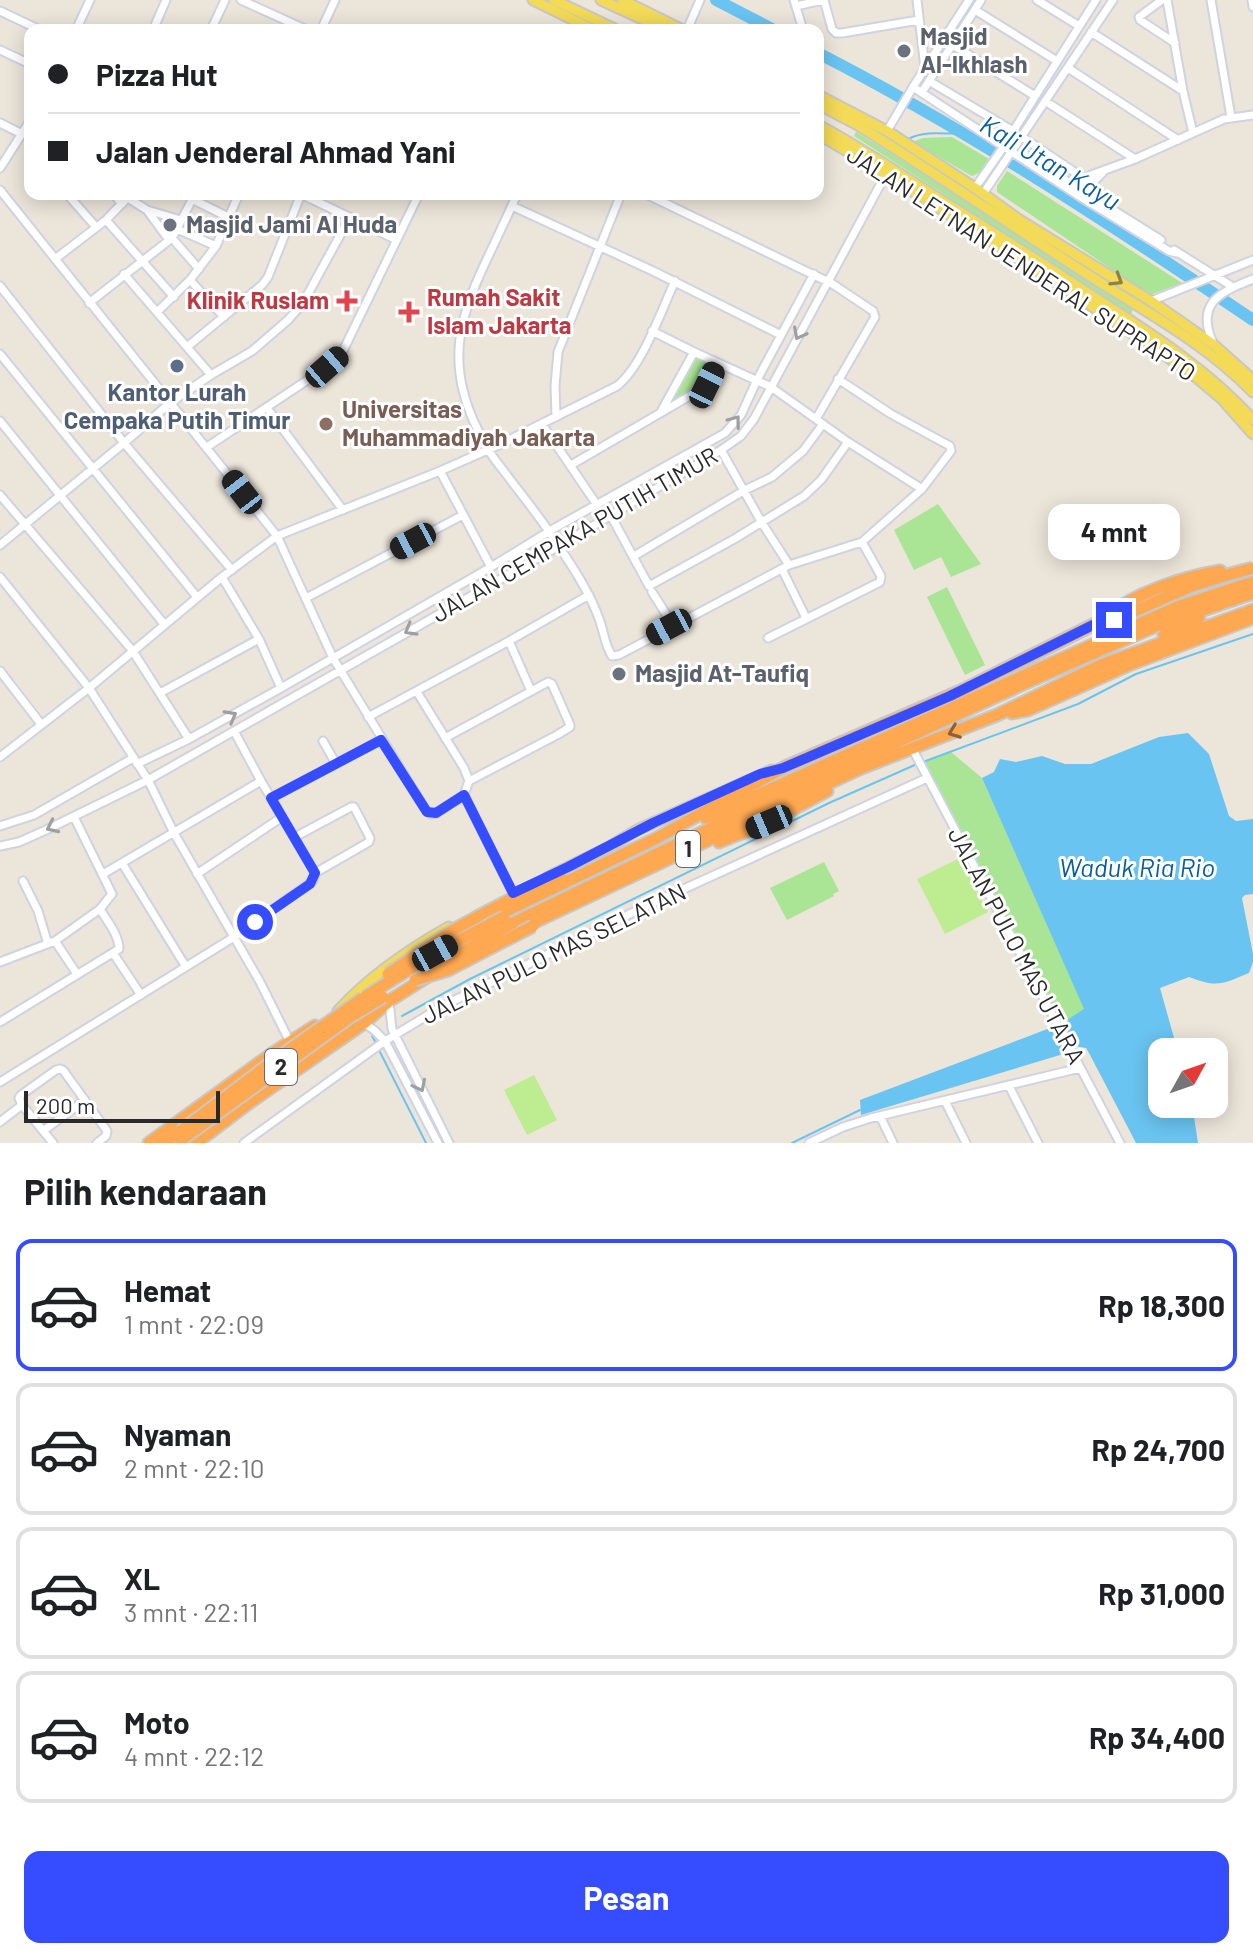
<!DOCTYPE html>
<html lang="id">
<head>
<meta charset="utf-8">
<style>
  :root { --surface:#fff; --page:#f6f6f6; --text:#202124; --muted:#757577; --line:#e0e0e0; --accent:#354dfe }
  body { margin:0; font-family:Barlow,sans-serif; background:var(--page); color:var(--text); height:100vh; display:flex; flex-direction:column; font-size:30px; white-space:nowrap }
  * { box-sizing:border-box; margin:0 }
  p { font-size:26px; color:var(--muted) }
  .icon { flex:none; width:44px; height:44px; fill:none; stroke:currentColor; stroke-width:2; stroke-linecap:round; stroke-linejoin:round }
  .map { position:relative; height:1143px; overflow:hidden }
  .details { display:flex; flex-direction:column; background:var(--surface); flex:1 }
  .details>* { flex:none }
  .guide { position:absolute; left:24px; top:24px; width:800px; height:176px; border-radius:16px; box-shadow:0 4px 20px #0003; display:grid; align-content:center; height:176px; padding:0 24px; background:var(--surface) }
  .needle { width:52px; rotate:50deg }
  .tools { position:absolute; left:1148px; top:1038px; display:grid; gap:16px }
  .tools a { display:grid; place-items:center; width:80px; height:80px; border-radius:16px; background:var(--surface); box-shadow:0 4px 20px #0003; font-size:40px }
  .scale { position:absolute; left:24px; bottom:20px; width:196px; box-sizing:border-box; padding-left:8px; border:4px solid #292929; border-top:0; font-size:22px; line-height:28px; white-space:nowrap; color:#292929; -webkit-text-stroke:6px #fff; paint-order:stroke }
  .end { position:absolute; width:36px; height:36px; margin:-18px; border:10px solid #354dfe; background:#fff; box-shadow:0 0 0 4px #fff }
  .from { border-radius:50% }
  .bubble { position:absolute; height:56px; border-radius:16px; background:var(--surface); box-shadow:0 4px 20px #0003; font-size:26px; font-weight:700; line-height:56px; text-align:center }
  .car { position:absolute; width:24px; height:48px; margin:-24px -12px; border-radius:10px; box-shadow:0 0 6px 2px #0007; background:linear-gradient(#222 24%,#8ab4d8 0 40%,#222 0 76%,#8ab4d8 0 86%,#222 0) }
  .guide b { display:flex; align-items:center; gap:28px; height:76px; font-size:30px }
  .guide b+b { border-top:2px solid var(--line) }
  .guide i { width:20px; height:20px; background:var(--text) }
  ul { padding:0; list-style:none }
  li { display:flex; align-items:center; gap:24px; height:132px; margin:0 16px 12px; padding:0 8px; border:4px solid var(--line); border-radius:16px }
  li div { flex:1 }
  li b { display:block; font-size:30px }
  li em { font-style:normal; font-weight:700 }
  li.active { border-color:var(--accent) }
  li>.icon { width:72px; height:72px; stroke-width:1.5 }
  h2 { padding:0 24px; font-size:36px; line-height:96px }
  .primary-button { display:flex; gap:16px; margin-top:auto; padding:16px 24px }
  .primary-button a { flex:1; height:92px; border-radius:16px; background:var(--accent); color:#fff; font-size:32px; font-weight:700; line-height:92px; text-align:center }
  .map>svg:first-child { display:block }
</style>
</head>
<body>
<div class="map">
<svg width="1253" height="1143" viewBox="0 0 1253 1143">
  <rect width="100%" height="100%" fill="#ece5da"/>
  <path fill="#aae495" d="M856 132 940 184 1133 309 1131 315 854 136Z
    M952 137 989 159 981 172 972 176 913 142 923 138Z
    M1007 171 1182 283 1150 295 997 192V186Z
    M695 356 713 365 704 382 670 403Z
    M938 504 981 564 951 577 941 557 914 570 894 530Z
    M947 587 985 665 965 675 927 597Z
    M951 752 982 778 1085 1010 1067 1025 1065 1033 920 764Z
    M824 862 839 891 833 894 834 896 787 920 770 888Z"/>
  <path fill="#beec90" d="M960 858 988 912 945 934 917 879Z
    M534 1075 557 1120 527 1135 504 1090Z"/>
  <path fill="#6ac4f1" d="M1188 733 1209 754 1229 816 1236 821 1253 819V894L1245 895 1242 898 1253 954V962L1249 973C1222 984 1218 988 1189 977L1160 988 1178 1052H1162V1104H1192L1198 1143H1136L1089 1053 1086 1048 1074 1046 1060 1055 861 1115 860 1100 1050 1028 1065 1032 1067 1020 1084 1009 982 778 994 772 1000 759 1016 762 1042 756 1065 764H1091L1159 737Z"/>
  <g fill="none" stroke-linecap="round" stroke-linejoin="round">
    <path stroke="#6ac4f1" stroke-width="2" d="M908 139C925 130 945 134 964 134
      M923 762 1078 704 1136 674 1253 634
      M402 1016 470 979 829 803 917 764
      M372 1036 376 1043
      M380 1052 426 1143
      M792 1143 860 1110"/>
    <path stroke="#6ac4f1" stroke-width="12" d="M716 0 774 30
      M818 53C970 131 1112 225 1253 320"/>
    <defs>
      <path id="minor" d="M241 0 307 30
        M794 0 803 30
        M824 0 832 29 836 33H842L919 20
        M917 0 925 68
        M1037 0 1079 26
        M1162 0 1139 17 1140 20 1175 43
        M1167 0 1183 91 1193 133
        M1211 0 1231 117
        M1252 0 1253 7
        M796 6 823 0
        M975 10 1057 61
        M0 11 40 30
        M76 30 90 0
        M153 30 166 0
        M211 30 225 0
        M321 30 335 0
        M687 30 700 0
        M1091 32 1183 91
        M953 45 1035 96
        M0 50 30 64
        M1068 68 1178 140
        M929 81 1013 131
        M913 87 1079 196 1169 251 1177 253
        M922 92 981 0
        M1045 101 1135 159
        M0 123 22 134
        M887 131 913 87 969 0
        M1022 137 1085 179
        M1022 153 1161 240
        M0 168 30 121
        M975 188 1000 152 1096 0
        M1072 189 1091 175 1135 159 1224 119 1253 115
        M0 190 277 536 333 658 425 809 431 814 436 813 464 795
        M67 194 96 227
        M114 194 122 204
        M517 194C476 291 426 344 488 449 493 458 500 466 506 474 524 498 544 522 560 548 574 569 589 592 598 616 604 630 604 644 612 656L619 655 789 565 862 542 922 489 951 451 950 446 891 414 838 379
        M646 194 816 276 831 283 873 311 875 317 816 419
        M983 194 1113 0
        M1081 195 1103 172
        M128 198 147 210 169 240
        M192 199 228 217
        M512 206 653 271 781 335
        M147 210 181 220
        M106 220 174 297
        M177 229 216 246
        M172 238 199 269
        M1174 250 1233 287
        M55 259 106 220 131 194
        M124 274 211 375
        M190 280 224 317
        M0 286 124 443 232 570
        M1151 301 1253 260
        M89 303 172 238 195 194
        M157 312 190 280 216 246 239 194
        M652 331 694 352 771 387 848 442 922 489
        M1213 343C1195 303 1220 292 1253 279
        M187 347 262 285 268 277 301 194 397 240
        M0 354 197 597
        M267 408 343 510
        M662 410 694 352
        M556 417 555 386 558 352 621 194
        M0 421 164 624
        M542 424 597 505
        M207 447 327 367 341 355 419 194
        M721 450 762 523 789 565
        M571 465 705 387 718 363
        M440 471 491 567
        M0 495 132 650 189 739
        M610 514 649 586 736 538 804 496 821 480 848 442
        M0 545 124 443 170 403 211 375 252 351 288 320 303 303 350 217
        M634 556 745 490 772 477 803 451 823 424
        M782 569 806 618
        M0 577 89 688 148 780 174 833 260 982 290 1042
        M222 577 259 639 281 688
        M652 592 673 625
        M306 598 463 515
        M768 638 880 582 881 576 862 542
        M509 641 531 691
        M0 671 41 724
        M417 692 464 768 469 781
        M160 693 259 639
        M368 717 509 641 589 595
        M445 738 548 682 552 684 570 725V727L557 735 469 781 464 795
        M323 741 336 764
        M912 748 1120 1143
        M0 757 89 688 222 577 277 536 440 471 501 444 617 386C642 367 661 311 675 281
        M137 764 189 739 281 688 491 567 553 529 725 433 741 415 757 380 814 274
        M464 795 513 893
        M271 798 381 740
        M0 826 34 815 133 758
        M295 837 351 807H354L370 838 369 842 315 873
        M0 846 19 842 46 830 148 780 559 546 721 450 741 436 754 419 886 174
        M122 863 186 967
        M103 874 261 781
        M197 874 282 817
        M23 881 38 911 48 944
        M55 941 77 974
        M113 953 141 995
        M0 962 55 941 100 909 112 894 74 817
        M389 1001 392 1029 449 1143
        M0 1022 119 949C119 935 107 921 100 909
        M364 1023 374 1030 385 1041 438 1143
        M0 1082 234 937 313 881 315 873 261 781 234 731
        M1009 1086 1038 1143
        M945 1101 966 1143
        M22 1105 19 1098 21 1095 56 1070 60 1069 63 1070 107 1131 106 1136 97 1143
        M880 1116 893 1143
        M0 1122 22 1105 53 1143
        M43 1131 85 1100
        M244 1143 385 1041 443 1006 642 908 927 778
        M809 1143 843 1127 871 1118 1080 1068"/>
      <path id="major" d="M533 0 594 30
        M554 0 617 30
        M601 0 666 30
        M622 0 683 30
        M818 95 887 131 975 188 1018 219 1151 301 1214 345 1253 380
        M818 104 856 124C935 173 1012 226 1090 276 1148 313 1205 343 1253 392
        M818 125C858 146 895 171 933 195 978 223 1023 251 1068 280 1133 323 1201 362 1253 420
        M818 134 886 174 1062 286 1190 372 1221 398 1253 434
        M548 877 609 847 637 830 772 770
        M338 1011C369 977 408 950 449 927"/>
      <path id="highway" d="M1104 618C1135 593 1181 578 1220 571
        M1164 635 1199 618
        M1012 713 1028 710 1131 664 1253 618
        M706 818 1177 607 1253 582
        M719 842 769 822 827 791
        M479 916 523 893 561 877
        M494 917 657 838 783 768 963 690 1101 621 1114 620 1192 586 1227 575
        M513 923 726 821 1021 685 1156 626 1253 593
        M524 927 859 769 997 715 1101 665 1253 610
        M149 1143 273 1053 315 1026
        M164 1143 181 1131
        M196 1143 246 1105 364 1023 389 1001 427 977"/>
    </defs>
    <use href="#minor" stroke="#cfd2e2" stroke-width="11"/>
    <use href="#major" stroke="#c7c7c7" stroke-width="13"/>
    <use href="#highway" stroke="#c7c7c7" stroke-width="15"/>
    <use href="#minor" stroke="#fff" stroke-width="7"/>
    <use href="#major" stroke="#f3da57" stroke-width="9"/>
    <use href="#highway" stroke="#ffa852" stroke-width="11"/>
    <defs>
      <path id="highway-bridge" d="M1227 575 1253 568
        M426 973 513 923
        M388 974 455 929 479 916
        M415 980 448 970 533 926
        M365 997 435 953 504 917
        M181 1131 272 1062 363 998
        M181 1140 350 1017 383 997"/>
    </defs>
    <use href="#highway-bridge" stroke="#c7c7c7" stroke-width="15" stroke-linecap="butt"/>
    <use href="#highway-bridge" stroke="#ffa852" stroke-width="11"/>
  </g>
  <defs><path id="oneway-chevron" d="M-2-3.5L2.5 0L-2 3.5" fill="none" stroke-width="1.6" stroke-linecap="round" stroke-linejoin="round" transform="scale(2)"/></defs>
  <use stroke="#8e8240" href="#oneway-chevron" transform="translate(1117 280) rotate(32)"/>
  <g stroke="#9f9f9f">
    <use href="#oneway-chevron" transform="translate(799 334) rotate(118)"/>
    <use href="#oneway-chevron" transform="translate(735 421) rotate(-53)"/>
    <use href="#oneway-chevron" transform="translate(410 630) rotate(150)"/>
    <use href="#oneway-chevron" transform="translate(231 716) rotate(-29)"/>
    <use href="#oneway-chevron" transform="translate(52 827) rotate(155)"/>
    <use href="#oneway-chevron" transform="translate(420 1086) rotate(63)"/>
  </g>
  <use stroke="#89623b" href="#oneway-chevron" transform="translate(954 732) rotate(159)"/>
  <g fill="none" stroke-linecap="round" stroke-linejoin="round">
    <path stroke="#354dfe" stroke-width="10" d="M255 922 310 884 315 873 271 798 381 740 427 812 436 813 464 795 513 893 568 867 653 823 760 774 783 768 950 696 1101 621 1114 620"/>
  </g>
  <g fill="#6b7280" stroke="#fff" stroke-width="3">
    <circle cx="904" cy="51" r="8"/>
    <circle cx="170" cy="225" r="8"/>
    <circle cx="619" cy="674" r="8"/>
  </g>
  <g fill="#e0444e" stroke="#fff" stroke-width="3">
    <path d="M343 289h8v8h8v8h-8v8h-8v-8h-8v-8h8z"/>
    <path d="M405 300h8v8h8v8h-8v8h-8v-8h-8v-8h8z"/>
  </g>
  <circle fill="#5c6f8a" stroke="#fff" stroke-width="3" cx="177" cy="366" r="8"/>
  <circle fill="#8d6e63" stroke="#fff" stroke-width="3" cx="326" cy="424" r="8"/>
  <g text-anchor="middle" stroke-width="6" stroke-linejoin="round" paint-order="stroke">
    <g fill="#fff" stroke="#696969" stroke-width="2">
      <rect x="676" y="831" width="24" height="36" rx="6"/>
      <rect x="265" y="1049" width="32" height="36" rx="6"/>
    </g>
    <g font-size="22" font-weight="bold" fill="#292929">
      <text x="688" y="857">1</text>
      <text x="281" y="1075">2</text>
    </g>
    <g font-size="24" font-weight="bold" fill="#5b616d" stroke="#fff" text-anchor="start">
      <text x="920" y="45">Masjid<tspan x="920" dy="28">Al-Ikhlash</tspan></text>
      <text x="186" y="233">Masjid Jami Al Huda</text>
      <text x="635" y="682">Masjid At-Taufiq</text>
    </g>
    <g font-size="24" fill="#292929" stroke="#fff">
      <text transform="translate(1021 264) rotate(33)" y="8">JALAN LETNAN JENDERAL SUPRAPTO</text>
      <text transform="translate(575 535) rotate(-30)" y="8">JALAN CEMPAKA PUTIH TIMUR</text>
      <text transform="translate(1016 946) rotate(62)" y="8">JALAN PULO MAS UTARA</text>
      <text transform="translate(554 954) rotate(-26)" y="8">JALAN PULO MAS SELATAN</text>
    </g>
    <g font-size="24" font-weight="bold" fill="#be3a42" stroke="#fff" text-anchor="start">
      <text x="427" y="306">Rumah Sakit<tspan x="427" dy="28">Islam Jakarta</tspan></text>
      <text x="329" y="309" text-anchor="end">Klinik Ruslam</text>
    </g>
    <g font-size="24" font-weight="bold" fill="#4e5e75" stroke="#fff">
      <text x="177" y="401">Kantor Lurah<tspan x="177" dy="28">Cempaka Putih Timur</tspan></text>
    </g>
    <g font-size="24" font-weight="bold" fill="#785e54" stroke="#fff" text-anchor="start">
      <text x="342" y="418">Universitas<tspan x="342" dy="28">Muhammadiyah Jakarta</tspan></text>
    </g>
    <g font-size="26" font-style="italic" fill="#0a5f9b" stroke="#fff">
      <text transform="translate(1050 163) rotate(31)" y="9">Kali Utan Kayu</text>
      <text x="1137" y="877">Waduk Ria Rio</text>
    </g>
  </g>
</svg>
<div class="tools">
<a><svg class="needle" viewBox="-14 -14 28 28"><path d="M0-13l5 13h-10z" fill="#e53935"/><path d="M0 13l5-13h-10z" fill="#757577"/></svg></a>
</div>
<div class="scale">200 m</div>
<i class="end from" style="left:255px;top:922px"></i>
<i class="end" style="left:1114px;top:620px"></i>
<div class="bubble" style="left:1048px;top:504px;width:132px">4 mnt</div>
<i class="car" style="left:327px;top:367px;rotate:49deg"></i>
<i class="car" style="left:707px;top:385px;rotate:26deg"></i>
<i class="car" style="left:242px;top:492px;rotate:322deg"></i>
<i class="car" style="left:413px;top:541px;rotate:242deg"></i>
<i class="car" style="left:669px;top:627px;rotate:242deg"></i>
<i class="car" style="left:769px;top:822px;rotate:247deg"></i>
<i class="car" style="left:435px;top:953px;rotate:61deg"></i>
<div class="guide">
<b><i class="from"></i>Pizza Hut</b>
<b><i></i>Jalan Jenderal Ahmad Yani</b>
</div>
</div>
<section class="details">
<h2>Pilih kendaraan</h2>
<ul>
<li class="active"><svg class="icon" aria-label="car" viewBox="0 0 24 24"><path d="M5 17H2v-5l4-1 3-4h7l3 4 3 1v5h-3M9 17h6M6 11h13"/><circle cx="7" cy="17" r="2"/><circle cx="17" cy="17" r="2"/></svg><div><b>Hemat</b><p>1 mnt · 22:09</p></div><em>Rp 18,300</em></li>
<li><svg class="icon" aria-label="car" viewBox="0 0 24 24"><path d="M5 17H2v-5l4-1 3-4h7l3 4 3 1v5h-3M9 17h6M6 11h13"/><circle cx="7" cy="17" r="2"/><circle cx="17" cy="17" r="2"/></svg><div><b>Nyaman</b><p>2 mnt · 22:10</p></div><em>Rp 24,700</em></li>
<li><svg class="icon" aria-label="car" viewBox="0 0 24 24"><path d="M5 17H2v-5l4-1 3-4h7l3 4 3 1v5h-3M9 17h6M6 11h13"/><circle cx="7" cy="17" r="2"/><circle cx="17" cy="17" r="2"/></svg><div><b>XL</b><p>3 mnt · 22:11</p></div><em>Rp 31,000</em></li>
<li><svg class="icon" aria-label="car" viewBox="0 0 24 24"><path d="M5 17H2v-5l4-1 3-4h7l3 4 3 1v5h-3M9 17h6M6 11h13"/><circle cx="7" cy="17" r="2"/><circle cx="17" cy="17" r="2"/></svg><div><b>Moto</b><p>4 mnt · 22:12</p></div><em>Rp 34,400</em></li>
</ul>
<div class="primary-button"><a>Pesan</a></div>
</section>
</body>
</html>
